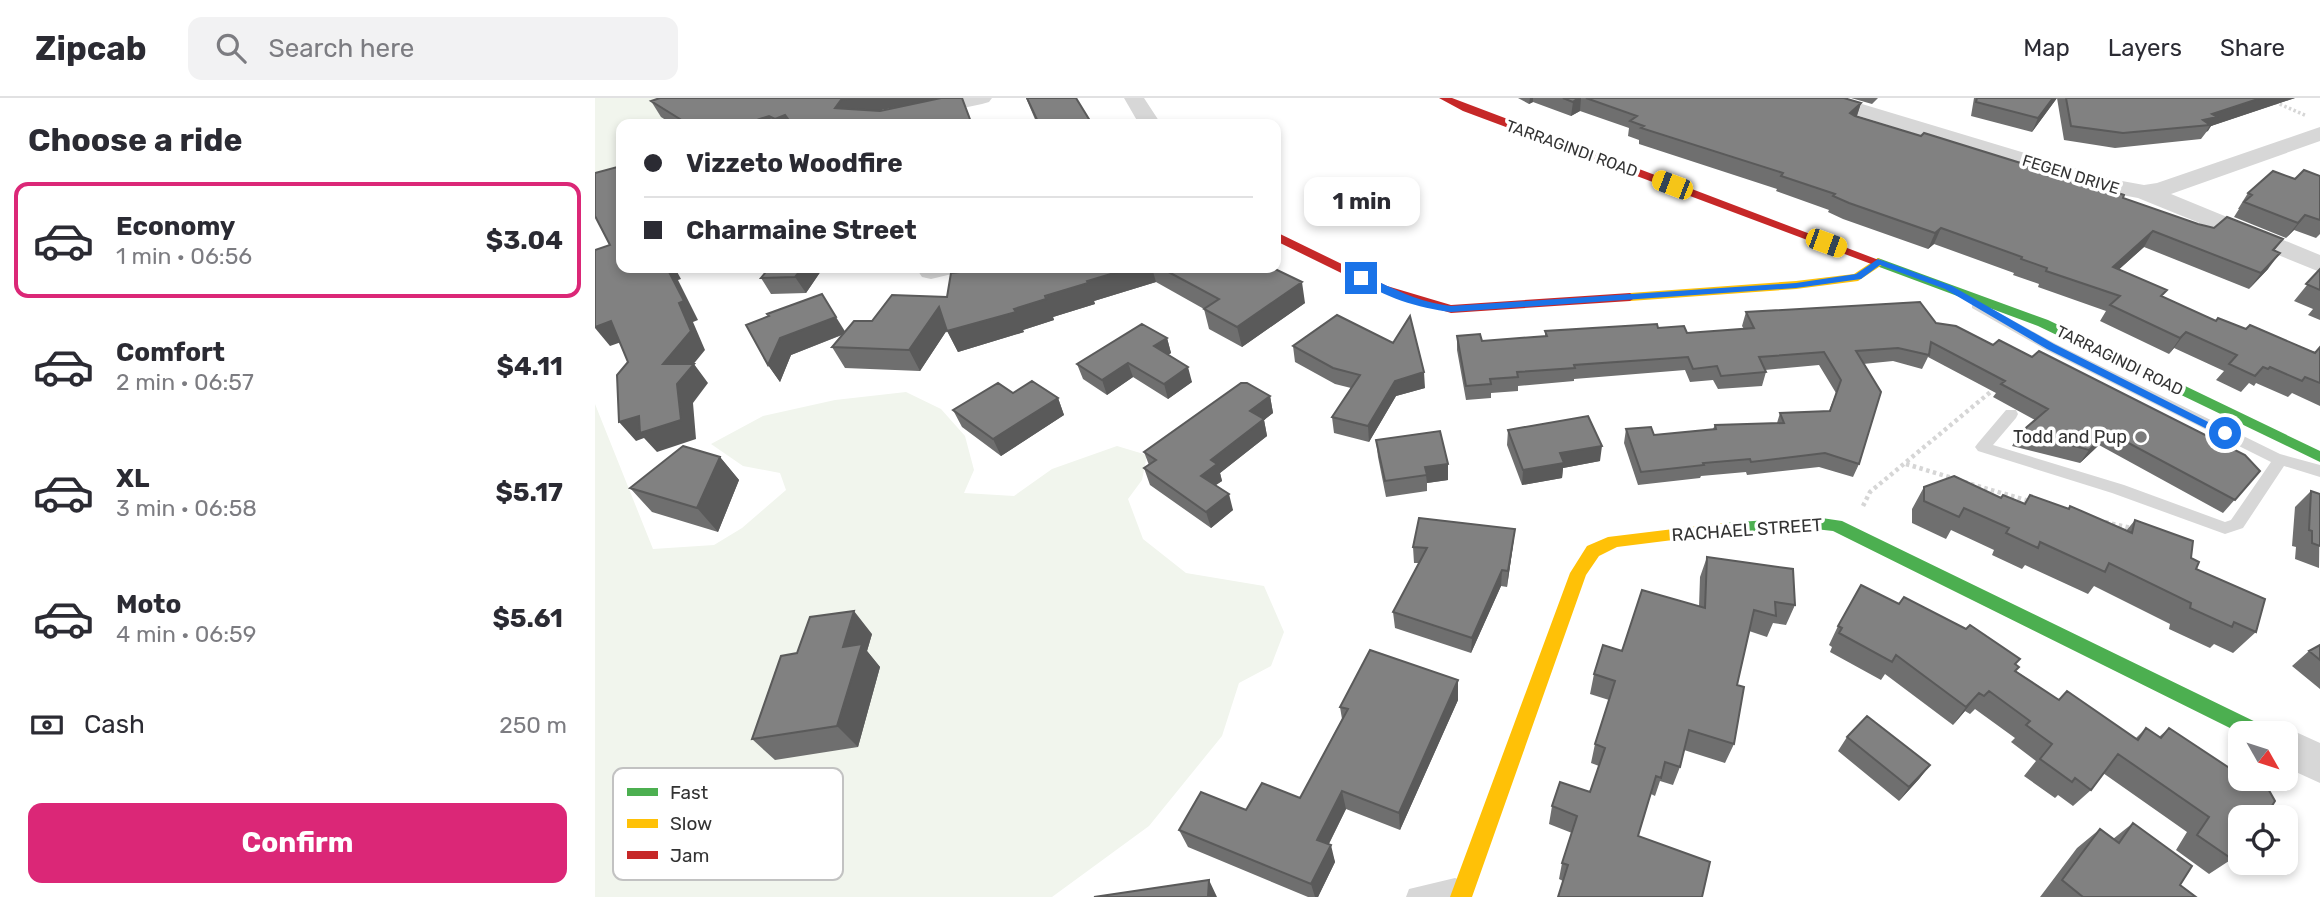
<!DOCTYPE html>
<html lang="en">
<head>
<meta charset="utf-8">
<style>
  :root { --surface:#fff; --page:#f2f2f3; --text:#2b2b33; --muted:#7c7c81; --line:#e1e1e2; --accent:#db2777 }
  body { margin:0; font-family:Rubik,sans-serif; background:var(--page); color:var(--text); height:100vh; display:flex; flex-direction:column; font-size:26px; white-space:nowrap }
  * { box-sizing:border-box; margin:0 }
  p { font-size:23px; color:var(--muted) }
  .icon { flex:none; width:38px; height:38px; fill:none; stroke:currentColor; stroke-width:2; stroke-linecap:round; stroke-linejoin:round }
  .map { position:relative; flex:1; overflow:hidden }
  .drawer { display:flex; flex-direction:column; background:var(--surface); width:595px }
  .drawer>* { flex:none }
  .guide { position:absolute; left:21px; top:21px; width:665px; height:154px; border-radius:14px; box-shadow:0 4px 10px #0003; display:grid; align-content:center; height:154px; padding:0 28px; background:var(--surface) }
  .needle { width:46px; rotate:129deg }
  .tools { position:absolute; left:1633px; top:623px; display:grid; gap:14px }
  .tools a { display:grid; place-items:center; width:70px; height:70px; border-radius:14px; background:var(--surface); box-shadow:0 4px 10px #0003; font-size:35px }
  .end { position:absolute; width:32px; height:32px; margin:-16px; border:9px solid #1a73e8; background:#fff; box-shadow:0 0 0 4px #fff }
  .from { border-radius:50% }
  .bubble { position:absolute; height:49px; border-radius:14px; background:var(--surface); box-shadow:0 4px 10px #0003; font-size:23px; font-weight:700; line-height:49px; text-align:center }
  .car { position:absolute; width:21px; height:42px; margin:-21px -10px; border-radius:9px; box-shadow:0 0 5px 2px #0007; background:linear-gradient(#f5c518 24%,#345 0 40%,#f5c518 0 76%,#345 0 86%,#f5c518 0) }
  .guide b { display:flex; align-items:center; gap:24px; height:66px; font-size:26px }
  .guide b+b { border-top:2px solid var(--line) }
  .guide i { width:18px; height:18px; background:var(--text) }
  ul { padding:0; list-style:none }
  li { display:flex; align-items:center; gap:21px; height:116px; margin:0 14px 10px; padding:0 14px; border:4px solid transparent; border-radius:14px }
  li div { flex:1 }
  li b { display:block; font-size:26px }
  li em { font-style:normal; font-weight:700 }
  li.on { border-color:var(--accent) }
  li>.icon { width:63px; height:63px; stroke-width:1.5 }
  h2 { padding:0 28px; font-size:32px; line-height:84px }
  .pay { display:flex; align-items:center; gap:18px; height:77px; padding:0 28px; font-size:26px }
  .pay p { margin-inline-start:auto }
  .cta { display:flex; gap:14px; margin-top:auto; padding:14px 28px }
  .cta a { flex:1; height:80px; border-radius:14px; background:var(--accent); color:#fff; font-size:28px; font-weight:700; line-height:80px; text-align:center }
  header { display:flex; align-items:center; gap:42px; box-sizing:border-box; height:98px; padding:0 35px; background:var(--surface); border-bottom:2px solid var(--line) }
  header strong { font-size:33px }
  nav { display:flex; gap:38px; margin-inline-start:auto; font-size:24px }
  .search { width:490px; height:63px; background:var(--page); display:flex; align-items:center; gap:18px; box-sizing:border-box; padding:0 24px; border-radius:14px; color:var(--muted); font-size:26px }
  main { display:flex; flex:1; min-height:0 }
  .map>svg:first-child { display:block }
</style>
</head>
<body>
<header>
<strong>Zipcab</strong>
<div class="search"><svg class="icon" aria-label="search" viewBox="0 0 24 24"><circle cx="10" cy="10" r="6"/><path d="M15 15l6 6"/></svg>Search here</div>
<nav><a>Map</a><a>Layers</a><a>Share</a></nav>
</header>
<main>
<section class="drawer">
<h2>Choose a ride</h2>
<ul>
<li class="on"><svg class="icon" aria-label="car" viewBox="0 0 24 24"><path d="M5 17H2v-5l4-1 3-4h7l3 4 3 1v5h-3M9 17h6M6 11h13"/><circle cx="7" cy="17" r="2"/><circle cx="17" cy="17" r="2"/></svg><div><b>Economy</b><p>1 min · 06:56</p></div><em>$3.04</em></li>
<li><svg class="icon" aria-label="car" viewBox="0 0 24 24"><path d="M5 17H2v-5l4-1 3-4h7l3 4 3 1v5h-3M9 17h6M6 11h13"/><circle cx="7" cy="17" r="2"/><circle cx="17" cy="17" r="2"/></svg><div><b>Comfort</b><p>2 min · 06:57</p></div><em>$4.11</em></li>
<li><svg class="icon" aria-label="car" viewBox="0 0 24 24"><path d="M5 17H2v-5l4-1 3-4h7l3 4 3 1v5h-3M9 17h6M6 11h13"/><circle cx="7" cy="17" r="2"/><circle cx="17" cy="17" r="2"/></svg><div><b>XL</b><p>3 min · 06:58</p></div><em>$5.17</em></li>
<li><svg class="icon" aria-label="car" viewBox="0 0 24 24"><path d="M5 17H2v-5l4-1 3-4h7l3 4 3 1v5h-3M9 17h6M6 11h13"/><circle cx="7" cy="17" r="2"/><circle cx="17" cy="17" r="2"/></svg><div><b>Moto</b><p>4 min · 06:59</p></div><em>$5.61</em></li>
</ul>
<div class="pay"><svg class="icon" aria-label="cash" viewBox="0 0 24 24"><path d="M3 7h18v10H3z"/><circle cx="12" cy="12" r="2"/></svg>Cash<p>250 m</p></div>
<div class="cta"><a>Confirm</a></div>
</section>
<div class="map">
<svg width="1725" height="799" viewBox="0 0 1725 799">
  <rect width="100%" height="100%" fill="#fff"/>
  <path fill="#f1f5ed" d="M0 0H199L124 26H26V87L0 92Z
    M311 294 346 311 370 338 379 372 369 395 419 398 457 371 522 348 552 357 547 382 533 401 548 441 591 475 669 488 689 534 676 568 644 585 627 638 554 728 457 799H0V306L58 451 119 447 147 430 191 392 185 375 148 368 116 346 168 318 240 302Z"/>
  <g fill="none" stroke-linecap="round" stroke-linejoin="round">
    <path stroke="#d6d6d6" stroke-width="3.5" stroke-dasharray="2.5 2.5" stroke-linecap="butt" d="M1671 0 1712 18"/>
    <path stroke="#d6d6d6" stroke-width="4.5" stroke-dasharray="3.5 3.5" stroke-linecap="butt" d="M1311 366 1361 381
      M1369 384 1434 403
      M1268 408 1275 394 1399 291
      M1510 424 1536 430"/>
    <path fill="#d7d7d7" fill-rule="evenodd" d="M1382 203 1461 246 1685 356 1725 367V379L1689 368 1648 430 1630 436 1517 395 1383 353 1380 349 1383 345 1411 312H1421L1423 316 1421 320 1398 347 1529 387 1630 424 1636 422 1676 364 1451 252 1377 210V204Z
      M860 780 868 783 871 791 867 799H811L814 791Z"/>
    <path fill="#d7d7d7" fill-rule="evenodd" d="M357 0H397L394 4 387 6 292 26H251L254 21 262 20Z
      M529 0H549L566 26H544Z
      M1215 0H1247L1516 81 1549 87 1562 85 1725 29V43L1576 96 1725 157V174L1543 100 1505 93 1218 4Z
      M325 170H361L357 176 336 181 327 179 323 173Z
      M1690 629 1725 645V685L1690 669V635H1675Z"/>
    <path fill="#4caf50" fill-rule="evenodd" d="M1283 160 1453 222 1725 353V364L1443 228 1279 167 1277 164Z
      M1220 419 1247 423 1671 629 1673 635H1645L1238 433 1220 431 1128 437 1122 435 1120 431 1122 427 1128 425Z"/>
    <path fill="#ffc107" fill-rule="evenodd" d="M1283 160 1289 164 1287 167 1263 183 1201 191 1035 203 1029 199 1035 195 1201 183 1259 176Z
      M1128 425 1134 427 1136 431 1134 435 1022 449 1004 458 991 477 877 799H855L975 475 992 448 1013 439Z"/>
    <path fill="#c62828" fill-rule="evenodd" d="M844 0H857L1289 164 1287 167H1279L868 13Z
      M681 134 792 188 856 207 1035 195 1041 199 1035 203 856 215 783 193 681 143Z"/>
  </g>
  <path fill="#6f6f6f" d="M431 0H481L497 26H442Z
    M923 0H1249L1266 5 1262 18 1528 100 1603 126 1619 130 1688 141 1679 153 1673 171 1654 191 1549 149 1524 171 1567 199 1621 223 1651 231 1720 254 1725 249V308L1697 295 1693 299 1661 285 1659 288 1654 285 1646 294 1621 282 1629 273 1579 250 1574 256 1505 223 1511 213 1443 189 1444 186 1418 177 1419 175 1339 146 1333 151 1248 121 1233 114 1234 112 1181 93 1182 91 1044 46V42L1033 38 1034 30 985 13 976 18 938 4 934 6Z
    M1256 0H1283L1277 6Z
    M1379 0H1700L1616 28 1606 41 1520 50 1469 42 1462 0 1437 34 1376 18Z
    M56 3 377 26H77L66 19Z
    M1725 78V136L1721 140 1699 132 1691 140 1639 119 1644 111H1643L1653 95 1700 81Z
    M166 170H228L211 195 176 196 166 180 173 170Z
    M400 170H678L710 205 647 249 614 231 609 211 561 184 499 203 500 206 458 219 459 222 428 232 429 234 363 254 352 232 325 273 250 270 237 249 247 237 196 257 185 284 173 267 151 227 250 233 352 199Z
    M1725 171V222L1713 217 1718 211 1699 203Z
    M1151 214 1341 225 1398 247 1665 373 1628 415 1504 347 1485 365 1417 348 1426 334 1440 322 1398 299 1401 295 1333 259 1327 271 1298 263 1268 266 1264 366 1258 379 1224 369 1152 377 1151 374 1106 378 1105 380 1043 387 1029 345 1031 331 1059 337 1118 331 1120 327 1182 325 1185 315 1234 313 1241 295 1224 267 1170 272 1171 274 1167 288 1123 291 1118 282 1095 284 1090 272 979 281V283L923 288V293L896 295V300L871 302 862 252V238L887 243 950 238V233L1063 230 1092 235 1149 231 1147 228Z
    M572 240 576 255 573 257 597 284 573 301 538 279 512 297 488 281 482 266Z
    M698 248 830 290 801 298 774 344 739 335 737 319 756 290 740 286 700 264Z
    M418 295 463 300 469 317 406 358 367 329 358 312Z
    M675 298 678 315 669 322 672 338 625 375 627 383 620 387 638 412 616 430 555 387 549 370 554 367 549 354Z
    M913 332 1005 363 968 370 967 380 927 387 912 347Z
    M781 342 853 366V382L832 385V393L791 399 783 359Z
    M125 359 144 382 123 434 57 414 35 390Z
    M1329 389 1406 400 1429 406 1435 397 1473 411 1475 408 1531 433 1540 422 1596 460 1601 471 1661 534 1638 555 1619 546 1615 550 1574 531 1575 526 1499 488 1493 496 1430 467 1427 471 1397 457 1399 452 1356 432 1351 441 1317 425V411Z
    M1716 393 1725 396 1724 470 1700 461 1701 449 1697 448 1700 409Z
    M920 431 918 447 912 489 906 488 876 555 800 530 798 514 824 465H819L818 449Z
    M1112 459 1200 507 1191 527 1178 525 1172 539 1154 533 1142 587 1139 646 1130 665 1089 652 1085 669 1078 687 1065 683 1060 698 1056 696 968 783 964 781 967 765 977 735 954 726 957 708 995 694 1004 668 996 665 1000 646 1014 602 995 596 999 576 1027 553 1104 509 1105 479Z
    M1243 528 1421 566V573L1464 602 1541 640 1551 630 1564 639 1574 630 1645 719V752L1640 755 1637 761 1614 776 1581 752 1592 734 1508 675 1496 692 1478 708 1463 697 1460 700 1429 678 1441 663 1416 644 1420 640 1380 611 1375 616 1370 613 1358 627 1290 576 1286 582 1235 554 1237 549 1234 547Z
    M277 536 272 553 285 569 263 649 180 662 157 641 202 555Z
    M1725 547V591L1697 568 1714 553Z
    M863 602 805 732 751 711 734 746 740 764 723 799H713L593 749 584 732 651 712 705 700 747 621 745 609Z
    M1252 639 1335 667 1324 681 1304 703 1243 653Z
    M1538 725 1585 787 1601 799H1445L1482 750 1505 731 1518 741Z"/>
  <path fill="#5a5a5a" d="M259 0H352L254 18 240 10 246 2Z
    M935 0H938V4L934 6Z
    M983 0H986L985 13 976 18 978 4Z
    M1458 0H1462L1437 34 1443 20Z
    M1666 0H1700L1616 28 1613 33 1611 34 1615 27 1608 22 1617 16Z
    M1266 5 1261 20 1255 15Z
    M190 17 195 26H183L180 21Z
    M174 18 179 26H150Z
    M1710 117 1699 132 1691 140 1703 125Z
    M1346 130 1339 146 1333 151 1340 135Z
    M1558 133 1549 149 1509 185 1518 169Z
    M1685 155 1673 171 1654 191 1666 175Z
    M72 170H80L86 181 83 182 103 222 98 224 110 252 83 285 68 266 84 205Z
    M207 170H228L211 195 200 179Z
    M536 170H557L561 184 499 203 500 206 458 219 459 222 428 232 429 234 363 254 352 233 419 211 492 183Z
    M707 184 710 205 647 249 642 229Z
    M344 209 354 229 325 273 314 252Z
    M241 219 251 235 196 257 185 284 173 267 185 240Z
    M16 223 32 242 15 248 0 230V229Z
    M1591 234 1579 250 1574 256 1585 240Z
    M572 240 576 255 563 263 559 248Z
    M533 265 538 279 512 297 507 282Z
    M99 266 113 285 98 305 101 341 62 354 49 340 41 343 24 324 44 318 82 286Z
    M593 269 597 284 573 301 569 286Z
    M829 274 830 290 801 298 774 344 773 328 800 283Z
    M675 298 678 315 669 322 672 338 625 375 627 383 611 394 606 378 616 362 655 313Z
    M463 300 469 317 406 358 398 341Z
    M1513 334 1504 347 1485 365 1494 352Z
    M1007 348 1005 363 968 370 967 380 927 387 928 372 965 355Z
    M125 359 144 382 123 434 102 410Z
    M853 366V382L832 385 830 369Z
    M634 396 638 412 616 430 611 414Z
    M920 431 918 447 912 489 913 473Z
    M907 472 906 488 876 555 877 540Z
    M259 513 277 536 272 553 285 569 263 649 242 628 248 549Z
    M863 582V602L805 732 804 715Z
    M1384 595 1370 613 1358 627 1371 609Z
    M1335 667 1324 681 1304 703 1314 689Z
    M747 693 751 711 727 759 722 742Z
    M736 747 740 764 723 799H720L716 786Z
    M614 782 622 799H613Z"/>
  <path fill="#818181" stroke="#5a5a5a" stroke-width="2" d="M65 0H259L246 2 240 10 285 13 346 0H367L376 24 367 26H197L190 17 180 21 174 18 150 26H93L56 3Z
    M432 0H481L497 26H444Z
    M968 0H983L978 4Z
    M991 0H1249L1266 5 1255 15 1260 18 1326 38 1329 35 1529 97 1528 100 1603 126 1619 130 1632 119 1688 141 1678 152 1685 155 1666 175 1558 133 1518 169 1572 192 1566 198 1621 223 1623 220 1651 231 1655 227 1720 255 1725 249V285L1710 279 1707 283 1675 269 1673 271 1668 269 1660 278 1634 266 1642 257 1591 234 1585 240 1515 207 1525 198 1451 173 1452 170 1426 161 1427 159 1346 130 1340 135 1254 105 1238 98 1240 96 1186 78 1188 75 1046 30 1049 28 1035 23 1042 18Z
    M1382 0H1458L1443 20 1381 4Z
    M1471 0H1666L1617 16 1622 19 1608 22 1615 27 1528 35 1476 28Z
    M26 68V170H72L89 203 84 205 96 233 68 266H99L82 286 86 322 45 335 44 318 24 324 22 277 33 264 16 223 0 229V152L15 147 0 118V75Z
    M1709 72 1725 78V122L1710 117 1703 125 1649 104 1657 97 1653 95 1678 73 1700 81Z
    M174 170H207L200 179 166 180Z
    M400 170H536L492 183 493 185 450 198 451 201 419 211 421 214 352 233 344 209 314 252 237 249 259 223H277L297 197 352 199 356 175Z
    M566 170H678L707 184 642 229 609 211 624 201Z
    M1725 171V192L1711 186Z
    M227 196 241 219 185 240 173 267 151 227 174 218 172 216Z
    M1325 204 1341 225 1361 228 1398 247 1404 242 1437 259 1444 253 1650 357 1665 373 1640 402 1513 334 1494 352 1426 334 1453 311 1406 286 1410 283 1336 244 1334 257 1303 250 1261 253 1286 294 1264 366 1230 355 1156 364 1155 361 1108 365 1109 367 1046 374 1031 331 1056 329 1059 337 1121 331 1120 327 1189 325 1185 315 1235 313 1246 282 1229 254 1164 259 1171 274 1126 278 1122 268 1098 271 1093 259 979 267 980 270 922 274 923 279 895 281 896 286 871 288 862 238 885 236 887 243 952 238 950 233 1062 226 1063 230 1089 228 1092 235 1159 230 1151 214Z
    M742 217 798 245 815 218 829 274 800 283 773 328 737 319 765 277 738 270 698 248Z
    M547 226 572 240 559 248 593 269 569 286 533 265 507 282 482 266Z
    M437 283 463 300 398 341 358 312 403 285 418 295Z
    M646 285H652L675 298 655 313 669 321 616 362 622 366 606 378 634 396 611 414 549 370 561 362 549 354Z
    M993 318 1007 348 965 355 969 365 928 372 913 332Z
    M845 333 853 366 830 369 832 377 790 383 781 342Z
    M88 348 125 359 102 410 35 390Z
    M1359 378 1406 400 1408 397 1430 406 1435 397 1474 411 1475 408 1537 435 1540 422 1598 443 1596 460 1604 464 1601 471 1670 501 1661 534 1639 524 1637 529 1595 510 1596 505 1514 465 1510 474 1445 444 1443 450 1411 435 1414 430 1369 410 1364 419 1329 403V389Z
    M1716 393 1725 396V448L1717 445V433L1714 432Z
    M824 420 920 431 913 473 907 472 877 540 798 514 832 450 818 449Z
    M1112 459 1198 471 1200 507 1180 504 1181 518 1159 512 1142 587 1149 589 1139 646 1094 632 1085 669 1070 664 1066 680 1061 678 1043 738 1115 764 1107 799H963L973 767 967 765 982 718 957 708 965 684 995 694 1010 650 1000 646 1020 583 999 576 1008 547 1027 553 1047 492 1110 510Z
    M1266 487 1304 506 1309 499 1371 531 1375 527 1425 561 1420 566 1424 569 1420 573 1464 602 1472 593 1543 642 1551 630 1566 640 1574 630 1645 677V681H1650L1659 686 1671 687 1680 703 1670 719H1645V748L1637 761 1602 737 1614 719 1523 656 1496 692 1480 680 1477 684 1445 661 1457 646 1431 627 1435 623 1394 593 1389 598 1384 595 1371 609 1301 557 1297 564 1244 535 1247 530 1243 528Z
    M259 513 248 549 267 546 242 628 157 641 186 558 202 555 215 519Z
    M1725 547V562L1714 553Z
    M775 552 863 582 804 715 747 693 722 742 736 747 716 786 584 732 606 694 651 712 667 685 705 700 753 611 745 609Z
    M1272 618 1335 667 1314 689 1252 639Z
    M1538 725 1597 768 1585 787 1601 799H1488L1467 782 1505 731 1524 745Z
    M614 782 613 799H499Z"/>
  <path fill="#1a73e8" d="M1283 161 1357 188 1459 246 1635 335 1626 338 1452 251 1350 191 1285 167 1266 181 1201 190 856 214C824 210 787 199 762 180 769 175 774 180 782 183 807 195 829 205 856 208L1201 185 1261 176Z"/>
  <circle fill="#7a7a7a" stroke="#fff" stroke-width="2.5" cx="1546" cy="339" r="7"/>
  <g text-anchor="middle" stroke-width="7" stroke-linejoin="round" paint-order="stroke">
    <g font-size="16" fill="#333" stroke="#fff">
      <text transform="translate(977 50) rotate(20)" y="6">TARRAGINDI ROAD</text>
      <text transform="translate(1476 76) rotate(17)" y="6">FEGEN DRIVE</text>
      <text transform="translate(1525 262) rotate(26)" y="6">TARRAGINDI ROAD</text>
    </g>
    <g font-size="18" fill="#333" stroke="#fff" text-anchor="end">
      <text x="1532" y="345">Todd and Pup</text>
    </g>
    <g font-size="18" fill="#333" stroke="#fff">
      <text transform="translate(1152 432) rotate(-4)" y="6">RACHAEL STREET</text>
    </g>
  </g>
  <rect x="18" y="670" width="230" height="112" rx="10" fill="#fff" stroke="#c2c2c2" stroke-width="2"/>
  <rect x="32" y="690" width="31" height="8" fill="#4caf50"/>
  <rect x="32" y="721" width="31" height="9" fill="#ffc107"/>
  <rect x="32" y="753" width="31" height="8" fill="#c62828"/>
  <g font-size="19" fill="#333">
    <text x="75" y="701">Fast</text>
    <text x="75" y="732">Slow</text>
    <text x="75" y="764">Jam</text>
  </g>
</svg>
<div class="tools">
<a><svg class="needle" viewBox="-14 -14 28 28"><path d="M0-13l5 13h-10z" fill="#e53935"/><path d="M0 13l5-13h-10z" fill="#7c7c81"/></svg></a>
<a><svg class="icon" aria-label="locate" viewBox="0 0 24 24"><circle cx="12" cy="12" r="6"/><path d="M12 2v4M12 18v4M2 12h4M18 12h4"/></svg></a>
</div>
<i class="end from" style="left:1630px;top:335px"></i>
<i class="end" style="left:766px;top:180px"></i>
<div class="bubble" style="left:709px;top:79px;width:116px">1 min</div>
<i class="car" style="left:1077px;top:87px;rotate:291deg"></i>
<i class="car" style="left:1231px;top:145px;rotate:110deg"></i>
<div class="guide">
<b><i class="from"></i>Vizzeto Woodfire</b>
<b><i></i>Charmaine Street</b>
</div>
</div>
</main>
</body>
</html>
